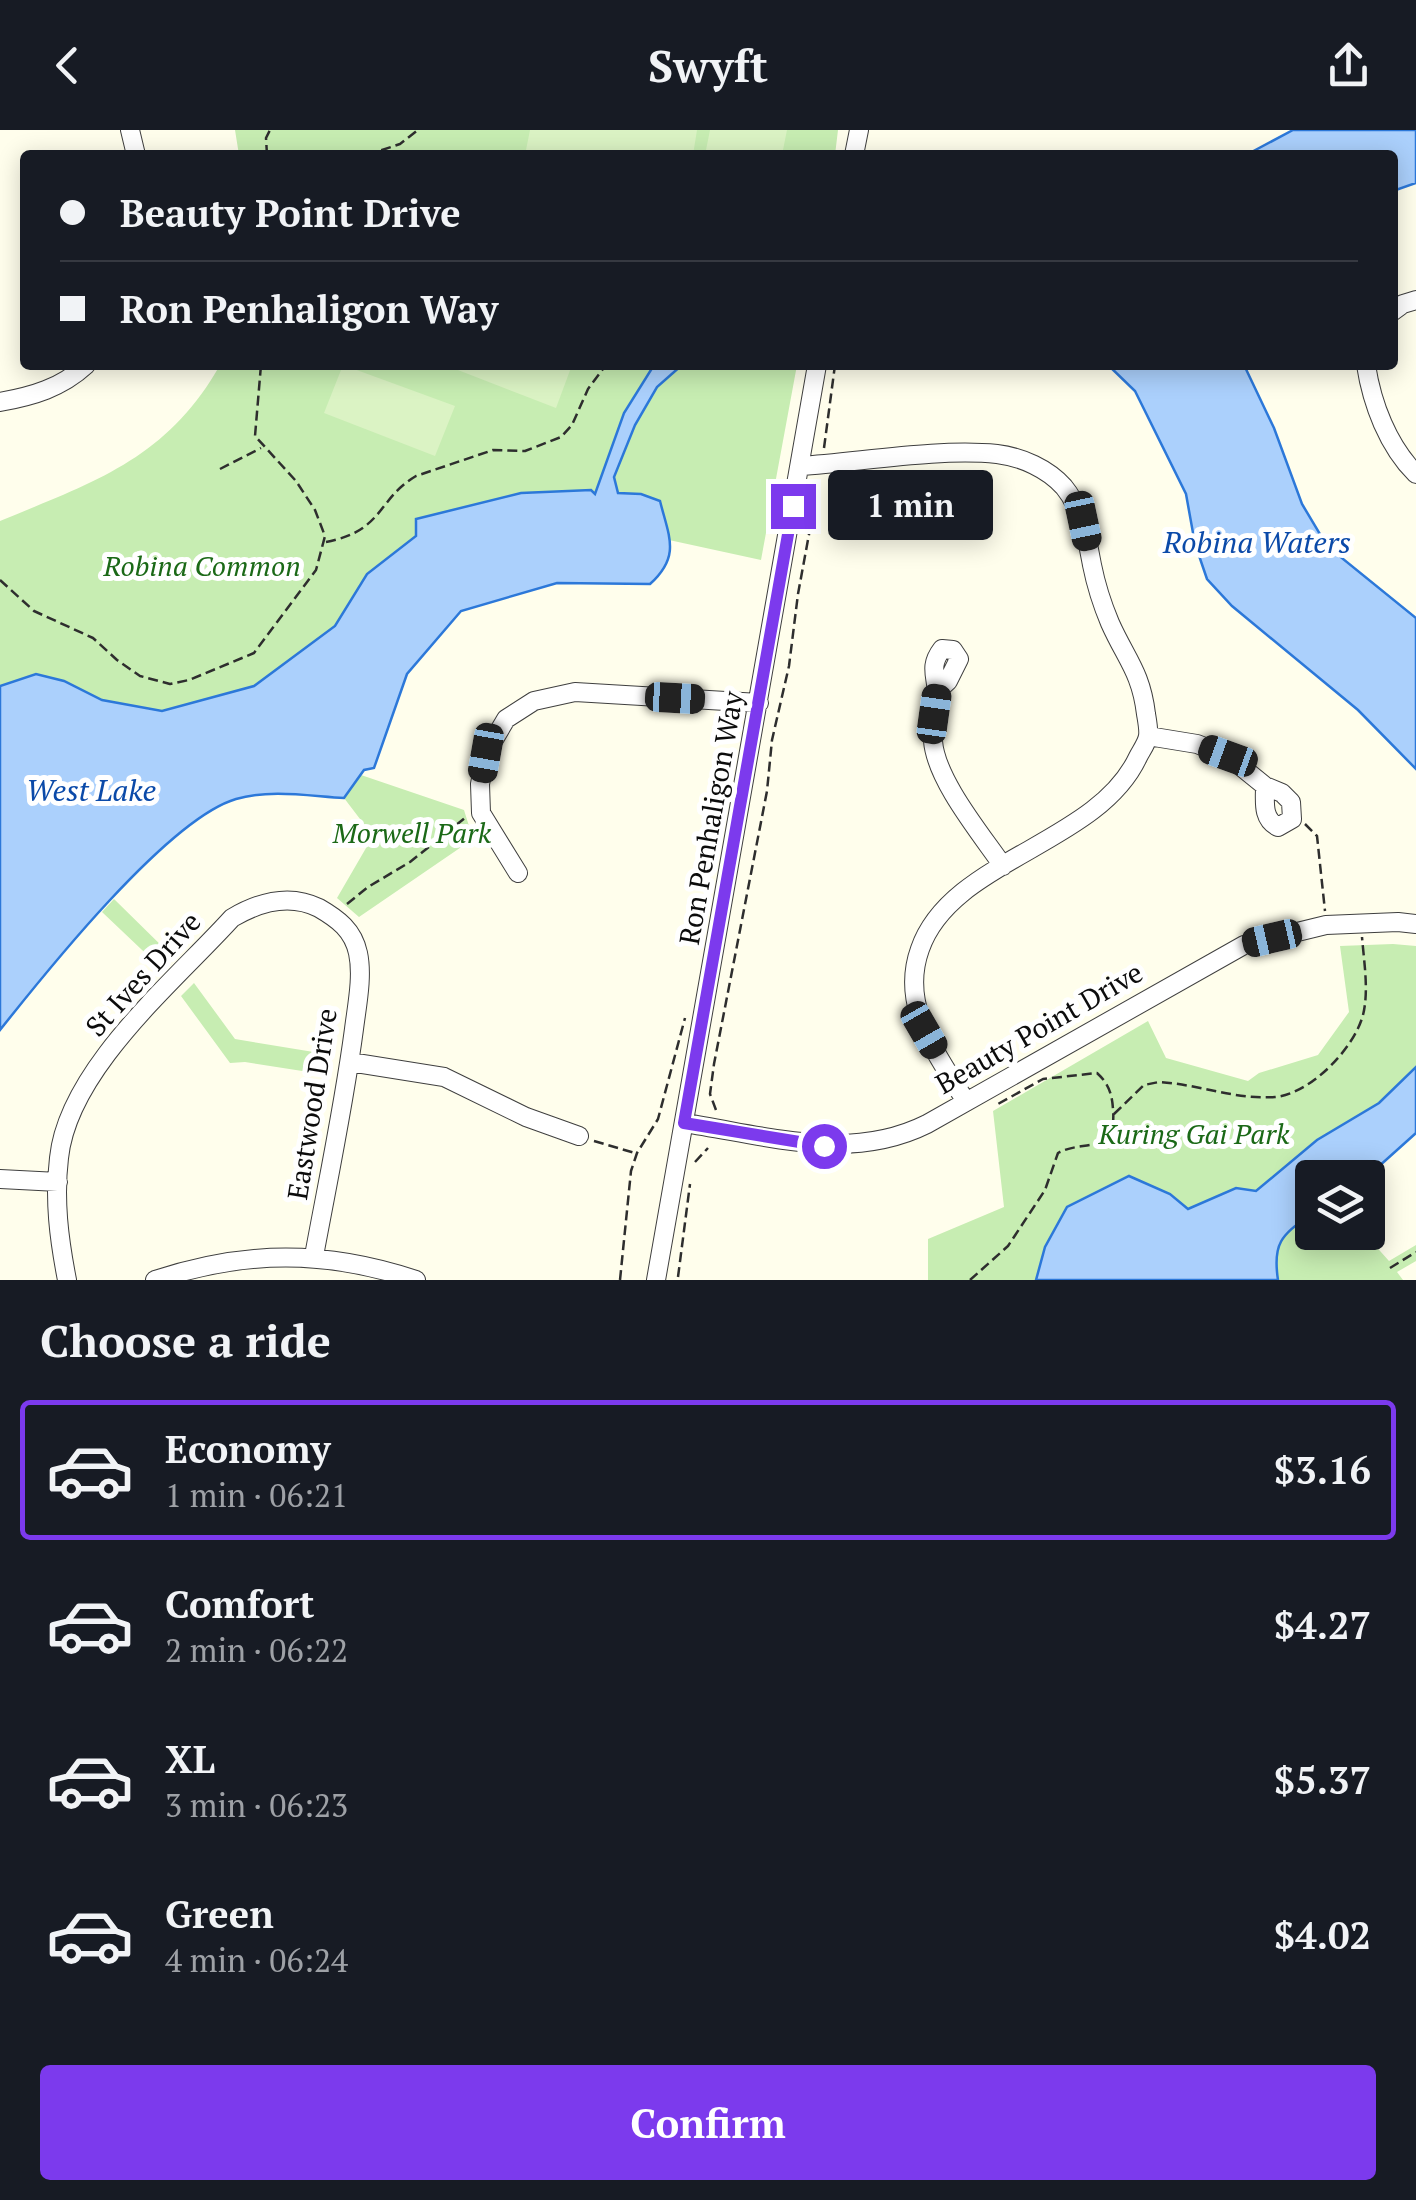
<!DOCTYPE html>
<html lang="en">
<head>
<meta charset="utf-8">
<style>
  :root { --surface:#171b24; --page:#20242c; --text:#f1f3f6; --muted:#9ea1a6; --line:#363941; --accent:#7c3aed }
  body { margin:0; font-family:"PT Serif",serif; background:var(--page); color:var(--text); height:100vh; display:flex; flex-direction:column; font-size:38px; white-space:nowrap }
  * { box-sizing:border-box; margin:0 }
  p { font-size:32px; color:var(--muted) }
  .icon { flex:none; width:55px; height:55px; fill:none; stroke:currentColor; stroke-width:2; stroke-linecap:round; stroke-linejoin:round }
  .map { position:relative; height:1150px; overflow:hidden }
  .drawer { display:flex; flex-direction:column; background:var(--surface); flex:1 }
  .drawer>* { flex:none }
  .banner { position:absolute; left:20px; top:20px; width:1378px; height:220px; border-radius:10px; box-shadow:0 5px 25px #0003; display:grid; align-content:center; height:220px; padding:0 40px; background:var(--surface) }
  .fabs { position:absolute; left:1295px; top:1030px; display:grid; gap:20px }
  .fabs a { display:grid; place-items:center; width:90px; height:90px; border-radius:10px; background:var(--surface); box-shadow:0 5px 25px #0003; font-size:50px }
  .end { position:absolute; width:45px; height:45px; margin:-22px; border:12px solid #7c3aed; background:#fff; box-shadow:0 0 0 5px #fff }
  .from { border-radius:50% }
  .bubble { position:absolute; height:70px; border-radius:10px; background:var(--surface); box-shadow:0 5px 25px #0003; font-size:32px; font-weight:700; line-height:70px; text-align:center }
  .car { position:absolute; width:30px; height:60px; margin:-30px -15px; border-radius:12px; box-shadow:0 0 8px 2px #0007; background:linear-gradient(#222 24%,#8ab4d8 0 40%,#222 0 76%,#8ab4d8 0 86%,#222 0) }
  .banner b { display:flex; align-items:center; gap:35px; height:95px; font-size:38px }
  .banner b+b { border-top:2px solid var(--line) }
  .banner i { width:25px; height:25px; background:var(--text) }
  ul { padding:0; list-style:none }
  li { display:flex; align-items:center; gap:30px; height:140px; margin:0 20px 15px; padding:0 20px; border:5px solid transparent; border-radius:10px }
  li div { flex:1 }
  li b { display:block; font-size:38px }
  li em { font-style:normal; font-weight:700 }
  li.active { border-color:var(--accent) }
  li>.icon { width:90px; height:90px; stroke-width:1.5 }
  h2 { padding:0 40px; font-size:45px; line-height:120px }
  .button { display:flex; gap:20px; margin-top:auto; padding:20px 40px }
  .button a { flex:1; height:115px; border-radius:10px; background:var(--accent); color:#fff; font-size:40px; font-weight:700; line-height:115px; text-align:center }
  header { display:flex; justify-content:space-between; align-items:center; height:130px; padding:0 40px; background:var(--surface); font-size:45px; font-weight:700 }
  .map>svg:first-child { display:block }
</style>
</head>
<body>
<header><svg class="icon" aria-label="back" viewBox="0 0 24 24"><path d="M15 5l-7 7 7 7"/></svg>Swyft<svg class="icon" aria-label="share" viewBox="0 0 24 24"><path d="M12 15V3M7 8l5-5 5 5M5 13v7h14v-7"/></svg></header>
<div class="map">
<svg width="1416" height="1150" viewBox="0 0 1416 1150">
  <rect width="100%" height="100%" fill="#fffeec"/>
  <path fill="#c7edb2" d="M235 0H838L835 25H239Z
    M220 235H797L761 430 669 410 660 372 416 406 367 444 335 496 255 556 162 581 102 570 64 551 0 556V391C94 352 167 329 220 235Z
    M361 645 464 680 473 709 359 787 337 768 373 706 344 668Z
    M114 769 172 826 161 838 102 782Z
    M1393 814 1416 816V937L1379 973 1317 1010 1256 1061 1236 1058 1188 1079 1170 1064 1036 1150H928V1109L1004 1077 993 981 1148 891 1166 928 1248 951 1259 943 1318 925 1349 882 1340 816Z
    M194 853 235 909 332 925 328 945 245 932 230 933 181 866Z
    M1312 1083V1102L1364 1103 1389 1131 1416 1115V1131L1397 1142 1403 1150H1278C1272 1111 1283 1105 1312 1083Z"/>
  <path fill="#dbf3c4" d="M530 0H697L693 25H525Z
    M710 0H787L782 25H705Z
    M343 235 455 276 435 326 324 283Z
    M445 235H572L556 278Z"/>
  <path fill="#abd0fc" stroke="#2c78d9" stroke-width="2.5" d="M1293 0H1416V53L1393 61 1392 25H1246Z
    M654 235H682L657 257 635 295 614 347 618 363 641 364 660 371C669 407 681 426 650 454L557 453 461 481 407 544 374 638 364 640 344 668C309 666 270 659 236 669 168 689 46 842 0 900V556L36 544 64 551 102 570 162 581 254 556 335 496 367 444 416 406V389L521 363 591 360 595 364 624 283Z
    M1108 235H1244L1274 298 1302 374 1327 416 1416 488V639L1358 580 1232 476 1207 449 1195 414 1186 364 1135 261Z
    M1416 937V1003L1367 1047 1312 1048V1083C1283 1105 1272 1111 1278 1150H1036L1045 1117 1067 1077 1129 1046 1170 1064 1188 1079 1236 1058 1256 1061 1317 1010 1379 973Z"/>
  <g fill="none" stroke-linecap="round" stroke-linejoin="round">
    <defs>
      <path id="minor" d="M130 0 136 25
        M854 25 859 0
        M1392 182 1403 174 1416 170
        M1366 235C1372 274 1388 316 1416 344
        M0 272C33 266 61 258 86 235
        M800 336C861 332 938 318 997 324 1022 327 1048 339 1064 357 1082 379 1087 408 1092 435 1096 455 1102 474 1110 493 1126 529 1141 542 1146 584 1147 590 1149 600 1148 606 1147 613 1141 621 1138 627 1097 715 951 729 920 819 899 877 938 925 966 972
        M937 561 948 551 959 529 953 520 942 519C929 536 936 545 937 563 937 579 932 595 933 611 936 650 981 704 1003 736
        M1148 606 1197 614 1228 626 1265 656 1282 663 1291 672 1292 689 1278 697C1262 689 1265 672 1265 656
        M518 743 481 683 480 654 486 623 506 589 534 571 575 562 759 573
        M350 932 444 947 526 987 579 1006
        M684 993C765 1005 849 1033 927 994L1244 815 1326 795 1398 792 1416 794
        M0 1049 58 1052
        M67 1150C59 1109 54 1070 59 1028 68 939 175 851 232 788 259 772 289 763 319 778 338 789 353 800 358 823 363 846 357 875 354 899 344 975 328 1050 314 1126
        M155 1150C246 1120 326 1120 416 1150
        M656 1150 817 235"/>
    </defs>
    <use href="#minor" stroke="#3f3f3f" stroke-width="20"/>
    <path stroke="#2e2e2e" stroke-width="2.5" stroke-dasharray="10 5" stroke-linecap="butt" d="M267 25 266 8 270 0
      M367 25 400 14 418 0
      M824 318 835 235
      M220 339 261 318
      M326 412C384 401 377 369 416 346L493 320 525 321 561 307 572 295 588 259 606 235
      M0 450 34 481 93 508 117 530 140 546 170 554 189 550 254 523 316 440 325 406 315 380 296 351 255 306 261 235
      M1305 694 1317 706 1325 781
      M347 774 368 757 410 732 465 688
      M716 980 710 964 714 934 767 661 772 610 789 536 798 464 819 350
      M1114 984 1144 955 1159 952C1198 954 1235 970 1275 967 1310 964 1354 919 1363 885 1369 861 1364 832 1362 807
      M594 1011 635 1023
      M695 1032 708 1018
      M1390 1138 1416 1122
      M678 1147 690 1054
      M620 1150 631 1041 637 1023 658 989 685 888
      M970 1150 1008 1116 1045 1060 1058 1023C1083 1009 1117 1026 1113 979 1112 964 1109 954 1097 943L1043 949 998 974"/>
    <use href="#minor" stroke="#fff" stroke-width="18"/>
  </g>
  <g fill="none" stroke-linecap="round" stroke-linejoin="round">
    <path stroke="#7c3aed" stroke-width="12" d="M793 376 684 993 824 1016"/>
  </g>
  <g text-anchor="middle" stroke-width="10" stroke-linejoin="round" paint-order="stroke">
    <g font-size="28" font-style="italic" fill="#1b6917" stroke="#fff">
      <text x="202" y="446">Robina Common</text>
      <text x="412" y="713">Morwell Park</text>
      <text x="1194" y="1014">Kuring Gai Park</text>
    </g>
    <g font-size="28" fill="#0c0c0c" stroke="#fff">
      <text transform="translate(711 688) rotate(-80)" y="10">Ron Penhaligon Way</text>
      <text transform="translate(143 844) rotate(-48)" y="10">St Ives Drive</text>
      <text transform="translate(1039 898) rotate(-30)" y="10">Beauty Point Drive</text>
      <text transform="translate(312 974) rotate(-81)" y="10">Eastwood Drive</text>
    </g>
    <g font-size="30" font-style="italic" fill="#0b4aa9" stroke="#fff">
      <text x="1257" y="423">Robina Waters</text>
      <text x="91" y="671">West Lake</text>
    </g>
  </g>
</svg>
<div class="fabs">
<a><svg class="icon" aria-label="layers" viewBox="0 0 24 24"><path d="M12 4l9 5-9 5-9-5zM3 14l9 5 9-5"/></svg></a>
</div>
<i class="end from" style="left:824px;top:1016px"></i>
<i class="end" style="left:793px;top:376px"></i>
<div class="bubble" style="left:828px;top:340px;width:165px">1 min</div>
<i class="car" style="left:1083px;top:391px;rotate:168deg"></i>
<i class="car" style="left:675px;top:568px;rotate:93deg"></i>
<i class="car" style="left:934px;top:584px;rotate:8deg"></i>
<i class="car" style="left:486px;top:623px;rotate:190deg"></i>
<i class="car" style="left:1228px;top:626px;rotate:290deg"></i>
<i class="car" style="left:1272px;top:808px;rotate:257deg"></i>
<i class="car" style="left:924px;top:900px;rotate:150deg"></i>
<div class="banner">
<b><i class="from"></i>Beauty Point Drive</b>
<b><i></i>Ron Penhaligon Way</b>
</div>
</div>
<section class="drawer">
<h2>Choose a ride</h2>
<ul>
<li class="active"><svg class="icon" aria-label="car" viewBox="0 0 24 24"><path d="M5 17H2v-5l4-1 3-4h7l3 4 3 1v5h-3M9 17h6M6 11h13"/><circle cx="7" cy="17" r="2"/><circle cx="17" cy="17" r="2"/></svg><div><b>Economy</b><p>1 min · 06:21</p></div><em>$3.16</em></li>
<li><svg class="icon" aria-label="car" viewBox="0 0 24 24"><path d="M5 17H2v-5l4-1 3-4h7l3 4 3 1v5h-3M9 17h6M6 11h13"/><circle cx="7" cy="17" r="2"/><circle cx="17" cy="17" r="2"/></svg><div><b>Comfort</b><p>2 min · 06:22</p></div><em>$4.27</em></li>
<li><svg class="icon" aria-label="car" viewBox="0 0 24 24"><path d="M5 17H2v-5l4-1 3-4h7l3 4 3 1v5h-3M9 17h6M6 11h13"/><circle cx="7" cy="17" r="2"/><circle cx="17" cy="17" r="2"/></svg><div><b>XL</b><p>3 min · 06:23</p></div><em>$5.37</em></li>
<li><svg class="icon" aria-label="car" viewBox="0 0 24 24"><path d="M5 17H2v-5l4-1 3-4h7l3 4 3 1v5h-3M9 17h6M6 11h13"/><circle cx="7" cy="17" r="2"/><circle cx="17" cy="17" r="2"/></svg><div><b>Green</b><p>4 min · 06:24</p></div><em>$4.02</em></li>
</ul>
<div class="button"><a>Confirm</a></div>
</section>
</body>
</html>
